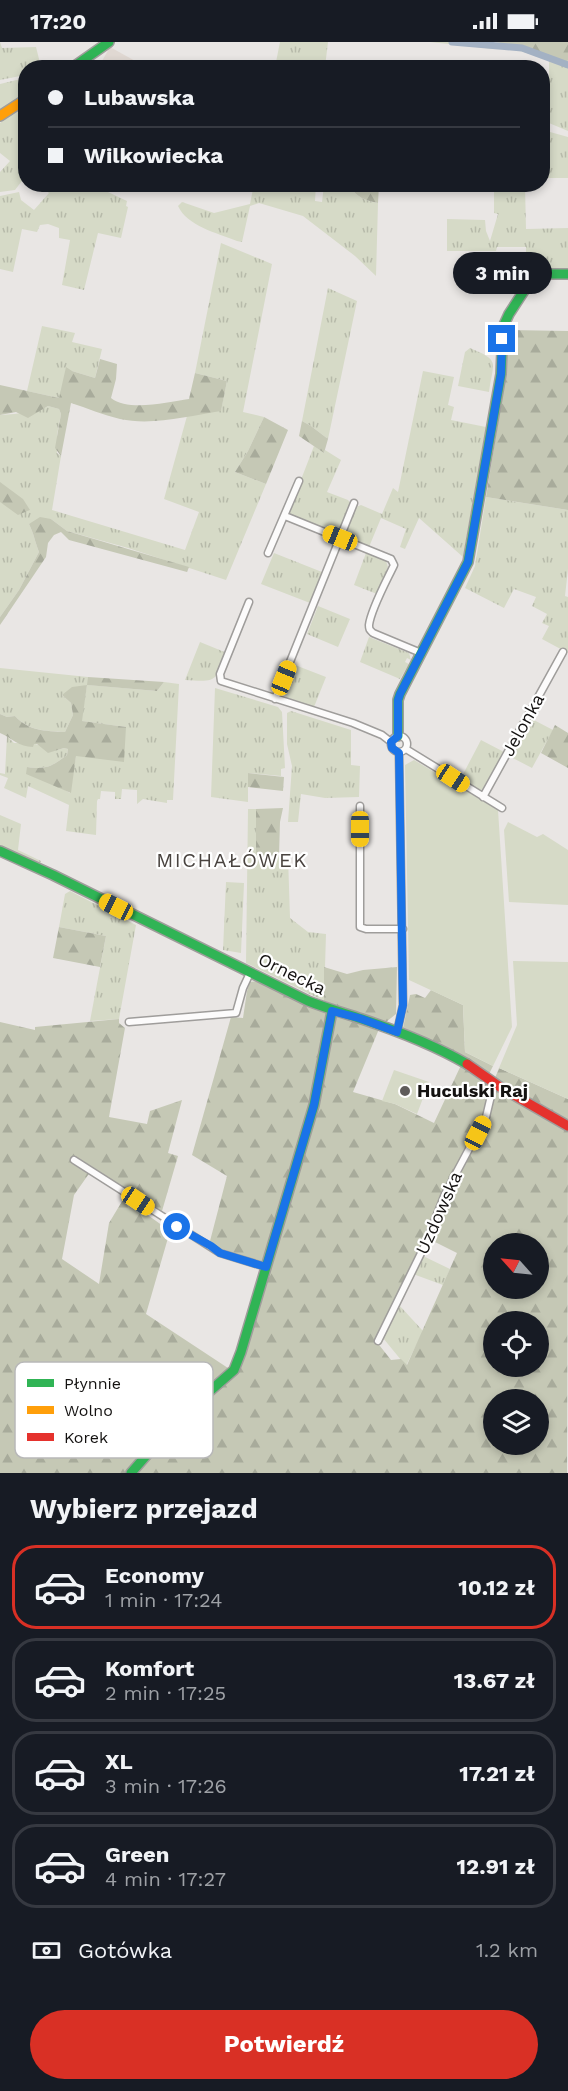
<!DOCTYPE html>
<html lang="pl">
<head>
<meta charset="utf-8">
<style>
  :root { --surface:#171b24; --page:#242831; --text:#f1f3f6; --muted:#9ea1a6; --line:#363941; --accent:#d93025 }
  body { margin:0; font-family:"Work Sans",sans-serif; background:var(--page); color:var(--text); height:100vh; display:flex; flex-direction:column; font-size:22px; white-space:nowrap }
  * { box-sizing:border-box; margin:0 }
  p { font-size:20px; color:var(--muted) }
  .icon { flex:none; width:33px; height:33px; fill:none; stroke:currentColor; stroke-width:2; stroke-linecap:round; stroke-linejoin:round }
  .map { position:relative; height:1431px; overflow:hidden }
  .details { display:flex; flex-direction:column; background:var(--surface); flex:1 }
  .details>* { flex:none }
  .banner { position:absolute; left:18px; top:18px; width:532px; height:132px; border-radius:24px; box-shadow:0 3px 9px #0003; display:grid; align-content:center; height:132px; padding:0 30px; background:var(--surface) }
  .needle { width:39px; rotate:297deg }
  .controls { position:absolute; left:483px; top:1191px; display:grid; gap:12px }
  .controls a { display:grid; place-items:center; width:66px; height:66px; border-radius:50%; background:var(--surface); box-shadow:0 3px 9px #0003; font-size:30px }
  .end { position:absolute; width:27px; height:27px; margin:-14px; border:8px solid #1a73e8; background:#fff; box-shadow:0 0 0 3px #fff }
  .from { border-radius:50% }
  .bubble { position:absolute; height:42px; border-radius:21px; background:var(--surface); box-shadow:0 3px 9px #0003; font-size:20px; font-weight:700; line-height:42px; text-align:center }
  .car { position:absolute; width:18px; height:36px; margin:-18px -9px; border-radius:8px; box-shadow:0 0 4px 2px #0007; background:linear-gradient(#f5c518 24%,#345 0 40%,#f5c518 0 76%,#345 0 86%,#f5c518 0) }
  .banner b { display:flex; align-items:center; gap:21px; height:57px; font-size:22px }
  .banner b+b { border-top:2px solid var(--line) }
  .banner i { width:15px; height:15px; background:var(--text) }
  ul { padding:0; list-style:none }
  li { display:flex; align-items:center; gap:18px; height:84px; margin:0 12px 9px; padding:0 18px; border:3px solid var(--line); border-radius:24px }
  li div { flex:1 }
  li b { display:block; font-size:22px }
  li em { font-style:normal; font-weight:700 }
  li.active { border-color:var(--accent) }
  li>.icon { width:54px; height:54px; stroke-width:1.5 }
  h2 { padding:0 30px; font-size:27px; line-height:72px }
  .pay { display:flex; align-items:center; gap:15px; height:66px; padding:0 30px; font-size:22px }
  .pay p { margin-inline-start:auto }
  .button { display:flex; gap:12px; margin-top:auto; padding:12px 30px }
  .button a { flex:1; height:69px; border-radius:36px; background:var(--accent); color:#fff; font-size:24px; font-weight:700; line-height:69px; text-align:center }
  .status { display:flex; justify-content:space-between; align-items:center; height:42px; padding:0 30px; background:var(--surface); direction:ltr }
  .status svg { height:16px; fill:currentColor }
  .map>svg:first-child { display:block }
</style>
</head>
<body>
<div class="status"><b>17:20</b><svg viewBox="0 0 49 12"><path d="M0 12V9h3v3zM5 12V6h3v6zM10 12V3h3v9zM15 12V0h3v12zM26 1h20v11H26zM47 4h2v5h-2z"/></svg></div>
<div class="map">
<svg width="568" height="1431" viewBox="0 0 568 1431">
  <defs>
    <pattern id="grass-tufts" width="24" height="20" patternUnits="userSpaceOnUse" patternTransform="scale(1.5)"><rect width="24" height="20" fill="#d6dac7"/><path d="M3 7l-1-3M5 7V3M7 7l1-3M15 17l-1-3M17 17v-4M19 17l1-3" fill="none" stroke="#b7baaa"/></pattern>
    <pattern id="forest-firs" width="22" height="20" patternUnits="userSpaceOnUse" patternTransform="scale(1.5)"><rect width="22" height="20" fill="#c5c8b5"/><path d="M5 1l3.5 6h-7zM16 11l3.5 6h-7z" fill="#a8ab9b"/></pattern>
  </defs>
  <rect width="100%" height="100%" fill="#e9e6e4"/>
  <path fill="#e0d8d2" d="M110 5 146 25 98 26Z"/>
  <path fill="url(#grass-tufts)" d="M0 0 2 6 36 5 41 25 26 26 25 33 0 38Z
    M280 0H328L325 25H275Z
    M430 0H482L513 3 566 20 568 18V89L549 81V18L514 7 495 5 494 7Z
    M25 36V52L0 69V42Z
    M25 61V135L15 148 0 150V130L10 119 0 111V81Z
    M543 88 568 95V136H543Z
    M91 142 127 159 126 164 128 165 121 196 98 191 84 248 62 243 70 198 59 196V186L48 182 40 183 37 190 22 187 13 230 0 227V154L19 150 21 158 34 168 49 151 39 143Z
    M254 142 316 143 315 159 322 160 324 143H350C356 156 365 158 378 161L376 234 355 214 303 174 259 161 250 164 242 200 237 199C217 191 187 184 178 164L182 160 214 171 250 162Z
    M521 142 525 143 526 187 568 186V226H543L526 231V205H497L496 209H447V177L485 178 486 189 490 199 498 172 494 171V143Z
    M221 201 272 222 243 370 264 375 248 409 235 430 266 442 226 538 128 506 67 489 51 477 29 482C34 492 35 500 39 510L19 548 0 575V373C9 373 43 369 48 364L59 367 61 372 57 393V411L61 414 52 468 185 508 199 470 164 457 187 374 221 368 227 339 195 331Z
    M328 246 357 259 328 397 311 384 302 379Z
    M42 284 75 291 72 300 102 307 95 336 72 329 59 356 27 349Z
    M470 306C501 319 493 319 489 350L458 344 465 310Z
    M423 329 454 335 448 363 454 365 451 378 486 385 463 515 419 476 405 507 400 505 406 487 381 476 369 505 345 494 347 485 356 465 361 463 382 472 393 446 398 450Z
    M314 404 324 411 325 408 341 418 327 450 348 458 351 462 341 486 335 492 294 476 290 472V466Z
    M486 455 568 468V527L565 554 568 555V611L542 597 549 584 542 581 547 572 532 564 536 555 514 547 504 566 465 546 475 524Z
    M274 511 322 530 310 561 261 542Z
    M366 511 386 519 388 525 377 552 354 543Z
    M318 564 350 577 338 605 307 592Z
    M369 595 409 611 411 618 407 616 405 620 409 622 400 637 360 620Z
    M200 600 227 611C215 640 217 640 185 638Z
    M295 623 326 635 314 665 286 656 284 649Z
    M0 626 88 635V643L157 649 164 640 179 642 173 758H167V761L143 757 137 762V748L122 747 121 757H115V750L101 749 100 757H98L97 759 96 793 66 789 69 763 28 744 26 756 4 746 8 736 0 733V731L5 732 7 694 14 701C21 701 29 701 35 702 45 704 53 711 64 706L68 707 67 713C52 724 47 728 27 725L70 751 76 714 126 685 81 679 87 643 62 653 71 661 73 673 65 690C46 689 29 689 15 674L7 675 0 672Z
    M215 646 278 665 282 670 285 726 281 727V734L248 731V760L211 755Z
    M291 669 351 688V723L360 724 359 755 325 756 301 752 298 780H288L292 724 287 702V671Z
    M530 676 553 688 532 726 509 714Z
    M481 698 504 710 482 748 474 746 460 738Z
    M248 767H256V813L288 814 290 876 308 890 326 892 324 959 246 921Z
    M0 773 21 782 18 808 41 819 39 823 0 806Z
    M226 840 244 841 241 911 223 908Z
    M70 849 136 883 119 977 90 979 106 894 59 885 65 852Z
    M423 1214 450 1227 443 1243 413 1232Z
    M399 1263 423 1289 406 1324 383 1296Z"/>
  <path fill="url(#forest-firs)" fill-rule="evenodd" d="M495 0H568V18L567 20 523 5Z
    M350 143H379L378 161C365 158 356 156 350 143Z
    M507 288 568 289V468L486 455 507 325Z
    M100 317 117 322 116 337 111 356C129 370 168 360 189 357L195 331 227 339 221 369C189 374 152 384 120 377 103 373 87 366 71 361L61 414 55 406 61 372 59 367 48 364 28 376 16 370 0 373V343L59 356 66 325 72 329 95 336Z
    M264 375 288 388 266 442 235 430 248 409Z
    M302 379 311 384 328 397 324 411 299 394Z
    M0 440 23 457 30 468 18 473 0 460Z
    M40 475 51 477 67 489 189 525 187 530 69 498 61 490 54 493 48 501 46 515 0 583V575L19 548 39 510C35 500 34 492 29 482Z
    M88 635 164 640 157 649 87 643 82 679 126 685 124 720 76 714 71 751 26 732 27 725C47 728 52 724 67 713L68 707 64 706 48 711 37 702H34L33 705C19 705 12 696 0 691V672L7 675 15 674C29 689 45 689 65 690L73 673 71 661 62 653 72 645 87 643Z
    M555 683 568 691V726L541 711Z
    M248 731 284 735 283 749 248 745Z
    M283 766 280 780 279 814 256 813V767Z
    M59 885 106 894 100 925 53 916Z
    M324 925 347 932 363 928 397 925 396 972 386 980 324 959Z
    M257 939 328 971 379 987 353 1050 395 1062 434 1081 462 1021 488 1039 491 1047 486 1067 427 1196 376 1299 391 1318 401 1317 407 1323 457 1211 429 1197 448 1153 486 1082 495 1049 499 1047 568 1086 567 1431H137L170 1390 241 1325 268 1224 219 1206 210 1199 227 1134 192 1113 231 975 243 976 247 949 250 940ZM494 1202H538V1246H494ZM494 1280H538V1324H494ZM494 1358H538V1402H494Z
    M431 948 463 963 465 1010 493 1024 489 1032 408 992 403 986 410 953 416 952 425 956Z
    M119 977V981L125 986 109 1075 147 1082 150 1069 182 1058 168 1111 178 1114 162 1169 93 1126 74 1153 62 1217 99 1242 109 1181 124 1156 170 1189 146 1272 231 1328 210 1341 157 1393 126 1431H0V980L35 988V985Z
    M499 1026 568 1057V1080L502 1044 495 1036Z"/>
  <path fill="#d6dac7" d="M414 718 498 768 512 985 493 1024 465 1010 463 963 409 938 405 723Z
    M508 780 537 795 543 792 568 808V863L509 860 504 788Z
    M513 919 568 920V1057L499 1026 517 983Z
    M394 1028 429 1040 417 1072 395 1062 382 1059Z"/>
  <g fill="none" stroke-linecap="round" stroke-linejoin="round">
    <path stroke="#a3b1c3" stroke-width="7" d="M452 0 522 6 568 23"/>
    <defs>
      <path id="street" d="M285 474 391 517 394 523C387 538 371 567 369 583 369 588 370 588 373 591L421 611
        M268 511 299 439
        M249 560 220 632 221 639 353 681 382 693 391 700
        M275 657 354 461
        M391 702a8 8 0 1 1 16 0a8 8 0 1 1-16 0Z
        M406 707 502 766
        M483 755 563 610
        M360 764V885L366 887H403
        M129 980 236 971 243 946 250 931
        M397 990 403 963 399 711
        M74 1118 220 1211 266 1225
        M378 1299 426 1201 445 1152 486 1075 494 1041"/>
      <path id="fast" d="M72 26 109 0
        M398 694V658L400 652 468 520 501 332 503 285 509 272 531 238 544 232H568
        M0 809 53 833 308 959C326 966 344 971 362 977 398 989 434 1003 467 1022
        M131 1431 178 1377 234 1328 241 1310 314 1063 332 969"/>
      <path id="slow" d="M0 74 26 57"/>
      <path id="jam" d="M467 1022 500 1045 568 1084"/>
    </defs>
    <use href="#street" stroke="#9f9d9b" stroke-width="9"/>
    <use href="#fast" stroke="#9f9d9b" stroke-width="12"/>
    <use href="#slow" stroke="#9f9d9b" stroke-width="12"/>
    <use href="#jam" stroke="#9f9d9b" stroke-width="12"/>
    <use href="#street" stroke="#fcfbfb" stroke-width="6"/>
    <use href="#fast" stroke="#30b455" stroke-width="9"/>
    <use href="#slow" stroke="#ff9f0a" stroke-width="9"/>
    <use href="#jam" stroke="#e5322d" stroke-width="9"/>
  </g>
  <g fill="none" stroke-linecap="round" stroke-linejoin="round">
    <path stroke="#1a73e8" stroke-width="8" d="M177 1185 211 1204 220 1211 266 1225 314 1063 332 969 359 976 397 990 403 963 399 711 392 706 391 700 398 694V658L400 652 468 520 501 332 502 297"/>
  </g>
  <circle fill="#5f5c5b" stroke="#fff" stroke-width="2" cx="405" cy="1049" r="6"/>
  <g text-anchor="middle" stroke-width="4.5" stroke-linejoin="round" paint-order="stroke">
    <g font-size="18" fill="#141211" stroke="#fff">
      <text transform="translate(523 683) rotate(-61)" y="6">Jelonka</text>
      <text transform="translate(292 932) rotate(26)" y="6">Ornecka</text>
      <text transform="translate(439 1171) rotate(-66)" y="6">Uzdowska</text>
    </g>
    <g font-size="18" font-weight="bold" fill="#141211" stroke="#fff" text-anchor="start">
      <text x="417" y="1055">Huculski Raj</text>
    </g>
    <g font-size="20" letter-spacing="1.5" fill="#49433f" stroke="#fff">
      <text x="232" y="825">MICHAŁÓWEK</text>
    </g>
  </g>
  <rect x="15" y="1320" width="198" height="96" rx="9" fill="#fff" stroke="#b8b8b8" stroke-width="1.5"/>
  <rect x="27" y="1337" width="27" height="8" fill="#30b455"/>
  <rect x="27" y="1364" width="27" height="8" fill="#ff9f0a"/>
  <rect x="27" y="1391" width="27" height="8" fill="#e5322d"/>
  <g font-size="16" fill="#141211">
    <text x="64" y="1347">Płynnie</text>
    <text x="64" y="1374">Wolno</text>
    <text x="64" y="1401">Korek</text>
  </g>
</svg>
<div class="controls">
<a><svg class="needle" viewBox="-14 -14 28 28"><path d="M0-13l5 13h-10z" fill="#e53935"/><path d="M0 13l5-13h-10z" fill="#9ea1a6"/></svg></a>
<a><svg class="icon" aria-label="locate" viewBox="0 0 24 24"><circle cx="12" cy="12" r="6"/><path d="M12 2v4M12 18v4M2 12h4M18 12h4"/></svg></a>
<a><svg class="icon" aria-label="layers" viewBox="0 0 24 24"><path d="M12 4l9 5-9 5-9-5zM3 14l9 5 9-5"/></svg></a>
</div>
<i class="end from" style="left:177px;top:1185px"></i>
<i class="end" style="left:502px;top:297px"></i>
<div class="bubble" style="left:453px;top:210px;width:99px">3 min</div>
<i class="car" style="left:340px;top:496px;rotate:292deg"></i>
<i class="car" style="left:284px;top:636px;rotate:22deg"></i>
<i class="car" style="left:453px;top:736px;rotate:123deg"></i>
<i class="car" style="left:360px;top:787px;rotate:180deg"></i>
<i class="car" style="left:116px;top:865px;rotate:297deg"></i>
<i class="car" style="left:478px;top:1091px;rotate:27deg"></i>
<i class="car" style="left:138px;top:1159px;rotate:124deg"></i>
<div class="banner">
<b><i class="from"></i>Lubawska</b>
<b><i></i>Wilkowiecka</b>
</div>
</div>
<section class="details">
<h2>Wybierz przejazd</h2>
<ul>
<li class="active"><svg class="icon" aria-label="car" viewBox="0 0 24 24"><path d="M5 17H2v-5l4-1 3-4h7l3 4 3 1v5h-3M9 17h6M6 11h13"/><circle cx="7" cy="17" r="2"/><circle cx="17" cy="17" r="2"/></svg><div><b>Economy</b><p>1 min · 17:24</p></div><em>10.12 zł</em></li>
<li><svg class="icon" aria-label="car" viewBox="0 0 24 24"><path d="M5 17H2v-5l4-1 3-4h7l3 4 3 1v5h-3M9 17h6M6 11h13"/><circle cx="7" cy="17" r="2"/><circle cx="17" cy="17" r="2"/></svg><div><b>Komfort</b><p>2 min · 17:25</p></div><em>13.67 zł</em></li>
<li><svg class="icon" aria-label="car" viewBox="0 0 24 24"><path d="M5 17H2v-5l4-1 3-4h7l3 4 3 1v5h-3M9 17h6M6 11h13"/><circle cx="7" cy="17" r="2"/><circle cx="17" cy="17" r="2"/></svg><div><b>XL</b><p>3 min · 17:26</p></div><em>17.21 zł</em></li>
<li><svg class="icon" aria-label="car" viewBox="0 0 24 24"><path d="M5 17H2v-5l4-1 3-4h7l3 4 3 1v5h-3M9 17h6M6 11h13"/><circle cx="7" cy="17" r="2"/><circle cx="17" cy="17" r="2"/></svg><div><b>Green</b><p>4 min · 17:27</p></div><em>12.91 zł</em></li>
</ul>
<div class="pay"><svg class="icon" aria-label="cash" viewBox="0 0 24 24"><path d="M3 7h18v10H3z"/><circle cx="12" cy="12" r="2"/></svg>Gotówka<p>1.2 km</p></div>
<div class="button"><a>Potwierdź</a></div>
</section>
</body>
</html>
